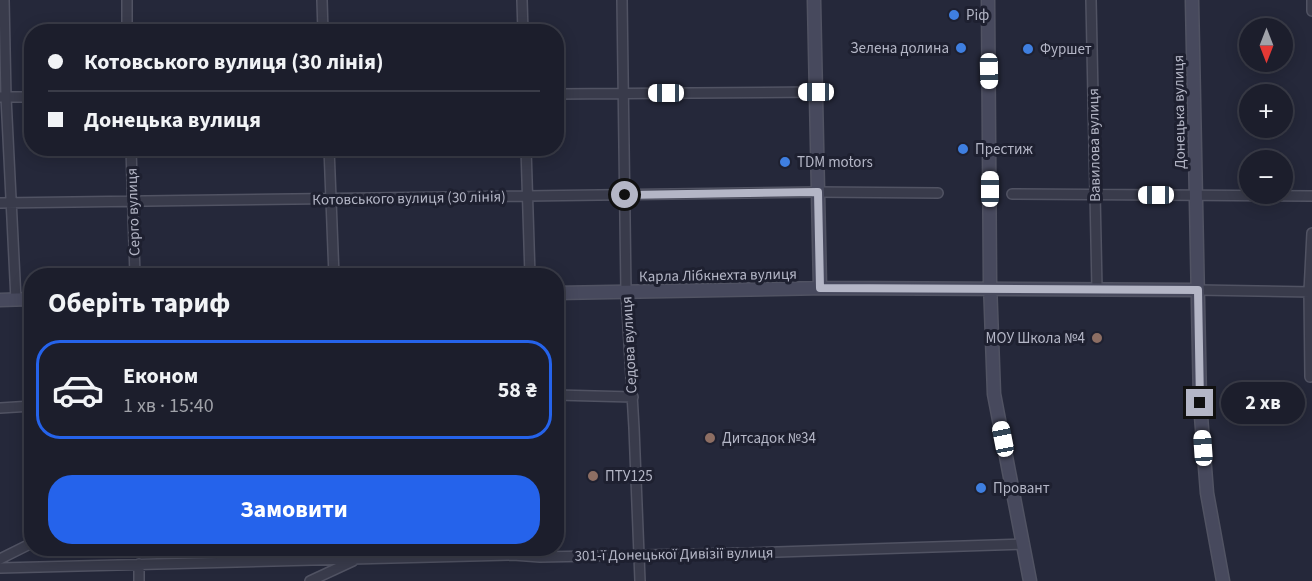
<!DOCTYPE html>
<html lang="uk">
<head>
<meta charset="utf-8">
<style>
  :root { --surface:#1c1e2c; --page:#292b38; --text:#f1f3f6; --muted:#a0a2a9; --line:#3a3c48; --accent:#2563eb }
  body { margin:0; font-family:"Source Sans 3",sans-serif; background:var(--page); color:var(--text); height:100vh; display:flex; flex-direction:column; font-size:22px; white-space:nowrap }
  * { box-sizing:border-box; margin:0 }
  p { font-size:20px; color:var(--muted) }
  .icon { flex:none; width:33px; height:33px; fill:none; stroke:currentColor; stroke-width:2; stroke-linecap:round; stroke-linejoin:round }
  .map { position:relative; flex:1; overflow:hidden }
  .details { position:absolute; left:24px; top:268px; width:540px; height:288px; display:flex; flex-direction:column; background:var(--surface); border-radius:24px; box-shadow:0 3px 15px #0003,0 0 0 2px var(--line) }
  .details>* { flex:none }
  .guide { position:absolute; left:24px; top:24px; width:540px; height:132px; border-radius:24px; box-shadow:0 3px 15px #0003,0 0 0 2px var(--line); display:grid; align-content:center; height:132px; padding:0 24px; background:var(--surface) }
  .needle { width:39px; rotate:180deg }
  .buttons { position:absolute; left:1239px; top:18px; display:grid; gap:12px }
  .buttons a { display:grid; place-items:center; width:54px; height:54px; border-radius:50%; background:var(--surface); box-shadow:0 3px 15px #0003,0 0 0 2px var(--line); font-size:30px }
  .end { position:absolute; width:27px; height:27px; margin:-14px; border:8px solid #b4b6c6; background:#111; box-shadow:0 0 0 3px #111 }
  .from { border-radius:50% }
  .bubble { position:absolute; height:42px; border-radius:21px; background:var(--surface); box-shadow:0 3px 15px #0003,0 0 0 2px var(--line); font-size:20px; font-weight:700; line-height:42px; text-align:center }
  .car { position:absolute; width:18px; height:36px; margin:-18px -9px; border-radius:8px; box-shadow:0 0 4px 2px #0007; background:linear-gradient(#fff 24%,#345 0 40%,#fff 0 76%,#345 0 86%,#fff 0) }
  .guide b { display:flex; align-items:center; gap:21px; height:57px; font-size:22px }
  .guide b+b { border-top:2px solid var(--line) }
  .guide i { width:15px; height:15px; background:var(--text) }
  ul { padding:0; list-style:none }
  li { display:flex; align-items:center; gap:18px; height:99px; margin:0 12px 9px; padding:0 12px; border:3px solid transparent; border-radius:24px }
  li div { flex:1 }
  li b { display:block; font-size:22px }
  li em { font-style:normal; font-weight:700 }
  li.current { border-color:var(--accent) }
  li>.icon { width:54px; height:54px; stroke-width:1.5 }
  h2 { padding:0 24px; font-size:27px; line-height:72px }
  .primary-button { display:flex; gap:12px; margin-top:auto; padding:12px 24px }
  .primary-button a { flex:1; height:69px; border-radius:24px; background:var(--accent); color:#fff; font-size:24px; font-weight:700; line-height:69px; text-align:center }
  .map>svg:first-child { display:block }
</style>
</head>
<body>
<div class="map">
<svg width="1312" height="581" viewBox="0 0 1312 581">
  <rect width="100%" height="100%" fill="#25283a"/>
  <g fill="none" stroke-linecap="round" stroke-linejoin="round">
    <defs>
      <path id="street" d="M4 0 6 97 16 300
        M127 0V32
        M322 0 323 32
        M522 0 523 32
        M622 0 626 292 634 428 640 581
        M1091 0 1097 289
        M1312 0V11
        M556 94 816 92
        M1 97H32
        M131 148 135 276
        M329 148 334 276
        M526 148 530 276
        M1012 194 1312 196
        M0 203 818 192 938 193
        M1198 290 1312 292
        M1310 377 1309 292 1312 233
        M556 395 633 397
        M0 408 32 406
        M0 559 32 543
        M139 564V581
        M0 568 513 555 540 557 748 553 1024 544
        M310 581 353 561"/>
      <path id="secondary" d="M814 0 820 288
        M988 0 990 283 994 394 1030 581
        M1192 0 1200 403 1207 493 1223 581
        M556 293 826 288 1198 290
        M0 300 32 299"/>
    </defs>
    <use href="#street" stroke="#515363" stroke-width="12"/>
    <use href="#secondary" stroke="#515363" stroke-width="15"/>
    <use href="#street" stroke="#393b4b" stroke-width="9"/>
    <use href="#secondary" stroke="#47495d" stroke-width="12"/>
  </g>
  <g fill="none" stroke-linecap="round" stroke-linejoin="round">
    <path stroke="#b4b6c6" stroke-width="8" d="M625 195 818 192 820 288 1198 290 1200 403"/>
  </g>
  <g fill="#3f7fe0" stroke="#1e2030" stroke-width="2">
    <circle cx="954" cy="15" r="6"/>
    <circle cx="961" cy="48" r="6"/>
    <circle cx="1028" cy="49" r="6"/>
    <circle cx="963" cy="149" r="6"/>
    <circle cx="785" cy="162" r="6"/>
    <circle cx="981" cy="488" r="6"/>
  </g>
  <g fill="#8d6e63" stroke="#1e2030" stroke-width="2">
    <circle cx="1097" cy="338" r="6"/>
    <circle cx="710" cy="438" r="6"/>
    <circle cx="593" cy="476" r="6"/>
  </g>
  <g text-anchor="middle" stroke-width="6" stroke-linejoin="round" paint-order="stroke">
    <g font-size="15" fill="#b4b6c6" stroke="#1e2030" text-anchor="start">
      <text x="966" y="20">Ріф</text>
      <text x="949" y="53" text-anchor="end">Зелена долина</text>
      <text x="1040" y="54">Фуршет</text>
      <text x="975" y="154">Престиж</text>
      <text x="797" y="167">TDM motors</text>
      <text x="1085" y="343" text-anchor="end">МОУ Школа №4</text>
      <text x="722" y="443">Дитсадок №34</text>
      <text x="605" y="481">ПТУ125</text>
      <text x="993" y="493">Провант</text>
    </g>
    <g font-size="15" fill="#b4b6c6" stroke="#1e2030">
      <text transform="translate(1179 112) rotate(-91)" y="5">Донецька вулиця</text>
      <text transform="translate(1094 145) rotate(-91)" y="5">Вавилова вулиця</text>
      <text transform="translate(409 198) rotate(-1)" y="5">Котовського вулиця (30 лiнiя)</text>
      <text transform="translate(133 212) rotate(-92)" y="5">Серго вулиця</text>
      <text transform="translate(718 275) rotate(-1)" y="5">Карла Лібкнехта вулиця</text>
      <text transform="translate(629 345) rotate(-93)" y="5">Седова вулиця</text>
      <text transform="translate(674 554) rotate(-1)" y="5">301-ї Донецької Дивізії вулиця</text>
    </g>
  </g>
</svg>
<div class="buttons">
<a><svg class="needle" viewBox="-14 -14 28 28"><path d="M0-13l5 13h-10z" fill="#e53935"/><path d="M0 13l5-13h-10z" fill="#a0a2a9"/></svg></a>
<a>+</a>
<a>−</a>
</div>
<i class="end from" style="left:625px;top:195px"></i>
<i class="end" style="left:1200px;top:403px"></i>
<div class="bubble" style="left:1221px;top:382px;width:84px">2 хв</div>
<i class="car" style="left:989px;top:71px;rotate:179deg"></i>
<i class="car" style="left:816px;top:92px;rotate:270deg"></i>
<i class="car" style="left:666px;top:93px;rotate:270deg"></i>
<i class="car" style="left:990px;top:189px;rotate:0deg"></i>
<i class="car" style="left:1156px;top:195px;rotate:270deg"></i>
<i class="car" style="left:1003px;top:439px;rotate:349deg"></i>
<i class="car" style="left:1203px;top:448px;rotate:356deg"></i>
<div class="guide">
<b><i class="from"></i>Котовського вулиця (30 лiнiя)</b>
<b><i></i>Донецька вулиця</b>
</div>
<section class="details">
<h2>Оберіть тариф</h2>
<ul>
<li class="current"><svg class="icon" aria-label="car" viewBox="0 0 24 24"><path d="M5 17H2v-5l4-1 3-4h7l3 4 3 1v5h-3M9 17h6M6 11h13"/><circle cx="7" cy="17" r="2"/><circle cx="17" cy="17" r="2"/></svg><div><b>Економ</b><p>1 хв · 15:40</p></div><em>58 ₴</em></li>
</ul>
<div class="primary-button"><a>Замовити</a></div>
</section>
</div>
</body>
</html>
